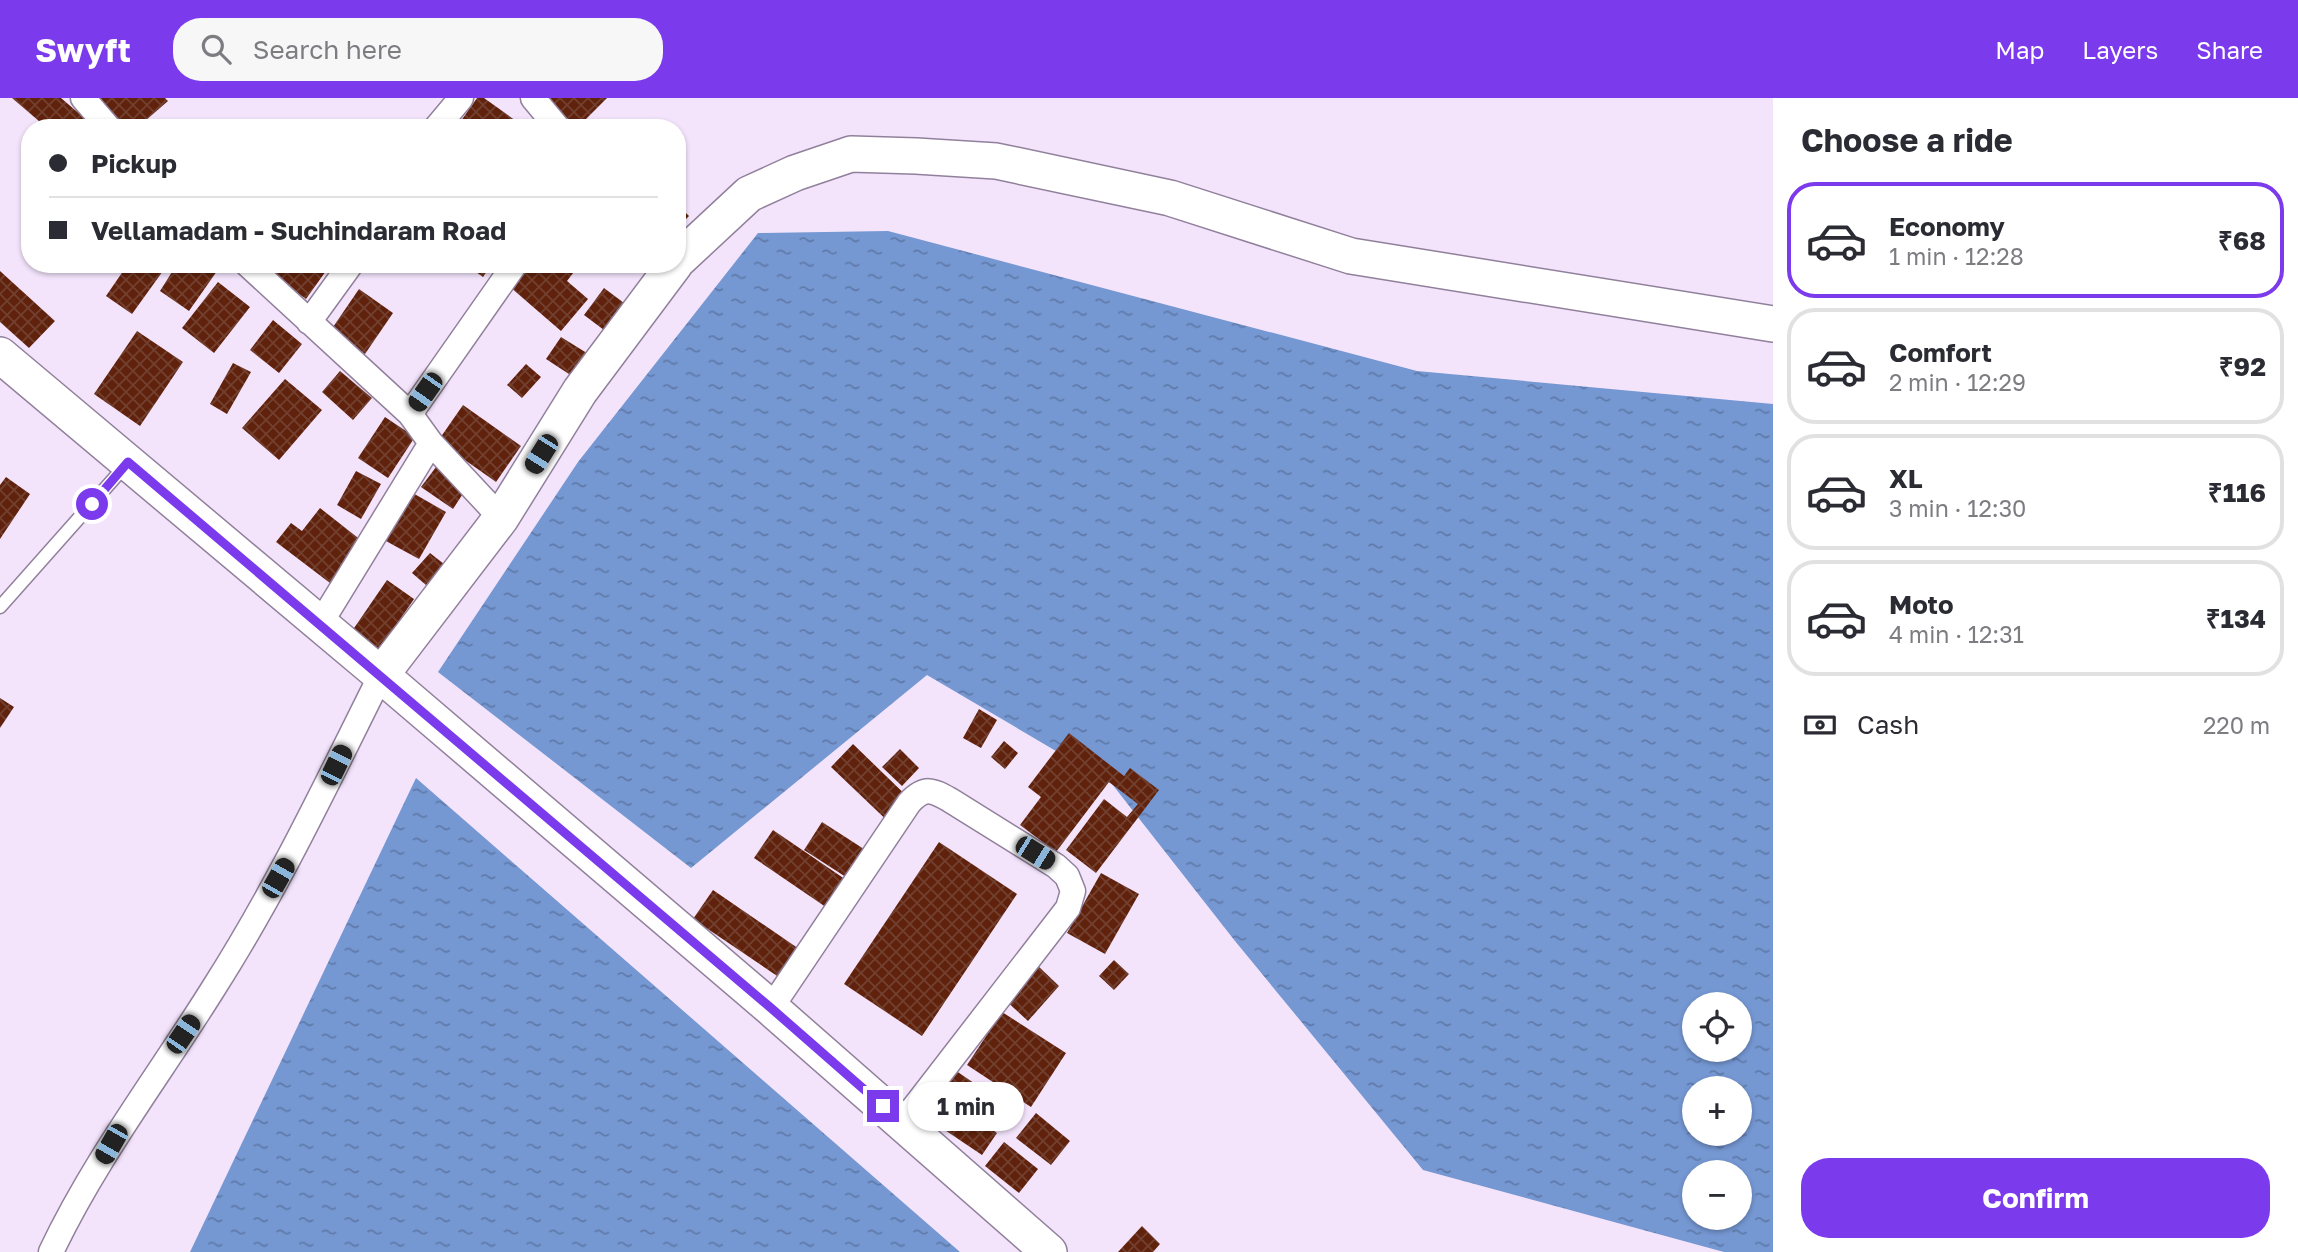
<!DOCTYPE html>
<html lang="en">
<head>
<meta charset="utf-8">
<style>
  :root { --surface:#fff; --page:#f7f7f7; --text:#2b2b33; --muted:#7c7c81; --line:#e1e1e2; --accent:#7c3aed }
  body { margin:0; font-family:"Golos Text",sans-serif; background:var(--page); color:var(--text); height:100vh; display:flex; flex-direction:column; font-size:26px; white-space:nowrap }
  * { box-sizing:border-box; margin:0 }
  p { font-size:23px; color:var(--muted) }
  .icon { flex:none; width:38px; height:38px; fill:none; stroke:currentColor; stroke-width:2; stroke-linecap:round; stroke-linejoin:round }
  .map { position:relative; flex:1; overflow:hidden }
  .details { display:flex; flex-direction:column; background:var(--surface); width:525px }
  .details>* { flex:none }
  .banner { position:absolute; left:21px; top:21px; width:665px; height:154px; border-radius:28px; box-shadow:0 2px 5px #0004; display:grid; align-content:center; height:154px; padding:0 28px; background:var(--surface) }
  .fabs { position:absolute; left:1682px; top:894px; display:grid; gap:14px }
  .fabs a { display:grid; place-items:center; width:70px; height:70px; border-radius:50%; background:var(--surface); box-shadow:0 2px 5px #0004; font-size:35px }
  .end { position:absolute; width:32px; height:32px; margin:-16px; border:9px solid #7c3aed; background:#fff; box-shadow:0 0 0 4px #fff }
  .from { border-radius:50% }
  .bubble { position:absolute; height:49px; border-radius:24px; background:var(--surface); box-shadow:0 2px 5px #0004; font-size:23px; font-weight:700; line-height:49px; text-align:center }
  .car { position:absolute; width:21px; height:42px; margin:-21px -10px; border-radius:9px; box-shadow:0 0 5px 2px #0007; background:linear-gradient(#222 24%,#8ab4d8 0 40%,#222 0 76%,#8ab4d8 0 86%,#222 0) }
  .banner b { display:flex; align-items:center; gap:24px; height:66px; font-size:26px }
  .banner b+b { border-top:2px solid var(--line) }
  .banner i { width:18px; height:18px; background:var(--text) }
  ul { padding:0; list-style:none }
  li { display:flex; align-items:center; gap:21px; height:116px; margin:0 14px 10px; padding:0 14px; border:4px solid var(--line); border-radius:28px }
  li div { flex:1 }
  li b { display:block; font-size:26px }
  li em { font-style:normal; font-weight:700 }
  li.active { border-color:var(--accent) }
  li>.icon { width:63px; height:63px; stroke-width:1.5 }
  h2 { padding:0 28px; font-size:32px; line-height:84px }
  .pay { display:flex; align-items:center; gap:18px; height:77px; padding:0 28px; font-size:26px }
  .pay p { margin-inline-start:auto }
  .action { display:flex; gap:14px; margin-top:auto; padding:14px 28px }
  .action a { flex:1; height:80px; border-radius:28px; background:var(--accent); color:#fff; font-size:28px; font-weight:700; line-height:80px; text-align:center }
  header { display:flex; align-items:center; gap:42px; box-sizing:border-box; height:98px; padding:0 35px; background:var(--accent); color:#fff }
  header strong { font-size:33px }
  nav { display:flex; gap:38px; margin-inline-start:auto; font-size:24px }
  .search { width:490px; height:63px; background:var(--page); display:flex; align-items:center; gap:18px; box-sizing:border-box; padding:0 24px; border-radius:28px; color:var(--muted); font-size:26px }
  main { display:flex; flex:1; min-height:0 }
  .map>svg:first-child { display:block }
</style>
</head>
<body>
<header>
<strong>Swyft</strong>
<div class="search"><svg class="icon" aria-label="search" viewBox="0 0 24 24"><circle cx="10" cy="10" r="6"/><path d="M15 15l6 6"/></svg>Search here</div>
<nav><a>Map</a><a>Layers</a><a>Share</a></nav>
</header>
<main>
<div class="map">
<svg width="1773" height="1154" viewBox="0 0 1773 1154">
  <defs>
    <pattern id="water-ripples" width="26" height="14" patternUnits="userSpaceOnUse" patternTransform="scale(1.75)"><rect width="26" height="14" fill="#7597d2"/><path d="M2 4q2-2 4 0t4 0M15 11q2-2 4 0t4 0" fill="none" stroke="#5f7aaa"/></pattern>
    <pattern id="building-cross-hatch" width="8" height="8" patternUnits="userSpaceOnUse" patternTransform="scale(1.75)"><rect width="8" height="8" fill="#60220c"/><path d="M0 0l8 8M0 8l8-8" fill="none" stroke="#72402f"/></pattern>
  </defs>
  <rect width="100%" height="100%" fill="#f3e4fc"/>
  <path fill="url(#water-ripples)" fill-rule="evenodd" d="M888 133 1417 273 1773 306V1154H1724L1423 1072 1235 843 1112 686 927 577 691 770 438 574 578 364 758 135ZM1694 906H1740V952H1694ZM1694 990H1740V1036H1694ZM1694 1074H1740V1120H1694Z
    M416 680 960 1154H190Z"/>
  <path fill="url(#building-cross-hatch)" d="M12 0H61L96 30H47Z
    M94 0H165L168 3 137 30H119Z
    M477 0H484L526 30H456Z
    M540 0H607L582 25 586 30H567Z
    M230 21 243 30H224Z
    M677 106 689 118 677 130Z
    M128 166H168L132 216 106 198Z
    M177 166H222L189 213 160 193Z
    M256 166H331L306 201Z
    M465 166H492L483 179Z
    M529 166H580L567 183 588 201 561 233 510 189Z
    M0 173 55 223 29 250 0 224Z
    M218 184 250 209 214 255 182 230Z
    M604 190 624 205 604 232 584 217Z
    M359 191 393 215 365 256 331 232Z
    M273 222 302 246 279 275 250 252Z
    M137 233 183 264 140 328 94 296Z
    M561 239 590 257 575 280 546 261Z
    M233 265 251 274 227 316 210 306Z
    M526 266 541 279 522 300 507 287Z
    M340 273 372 300 353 322 322 294Z
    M285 281 322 312 279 362 242 330Z
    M463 307 521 348 496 384 438 343Z
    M385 319 415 339 388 380 358 360Z
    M436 369 466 391 453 411 421 389Z
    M356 373 381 386 361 421 337 407Z
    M6 379 30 396 0 441V387Z
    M411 394 446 414 419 461 384 442Z
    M320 410 362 443 330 485 276 444 291 425 302 433Z
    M430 455 444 466 426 487 412 475Z
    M387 482 414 501 379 552 352 533Z
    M0 600 14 609 0 630Z
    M979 611 997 622 981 650 963 640Z
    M1069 635 1124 678 1130 670 1159 692 1096 775 1066 752 1104 701 1127 719 1138 706 1109 684 1056 754 1020 727 1041 699 1028 689Z
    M1004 643 1018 655 1005 671 991 659Z
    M853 646 917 708 896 731 831 669Z
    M900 651 919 670 902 688 882 669Z
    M822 724 867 753 849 781 804 752Z
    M773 732 855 788 836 816 754 760Z
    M939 744 1017 796 922 938 844 886Z
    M1101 775 1139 796 1105 856 1067 835Z
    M713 792 805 855 786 884 693 821Z
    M1114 862 1129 876 1114 892 1099 878Z
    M1037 867 1059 888 1028 923 1005 902Z
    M1002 914 1066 955 1031 1009 967 967Z
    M952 970 1003 1005 987 1028 997 1035 982 1057 921 1016Z
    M1036 1015 1070 1043 1051 1067 1016 1040Z
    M1004 1044 1038 1071 1019 1095 985 1068Z
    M1142 1128 1160 1146 1153 1154H1118Z"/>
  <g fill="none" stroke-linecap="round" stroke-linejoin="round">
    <defs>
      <path id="lane" d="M0 509 126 367"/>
      <path id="street" d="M83 0 109 30
        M533 0 558 30
        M436 30 461 0
        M247 166 410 316 431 345 501 420
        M309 224 351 166
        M410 316 515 166
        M320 526 431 345
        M771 910 909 705C925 688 932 692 950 702L1056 768 1067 778 1073 793 1068 810 902 1025
        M51 1154C95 1061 158 979 213 891 277 791 328 683 381 577"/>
      <path id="secondary" d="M677 163 749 96 795 75 851 56 916 58 996 63 1170 100 1351 158 1773 226
        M0 257 381 577 771 910 1049 1154
        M381 577 501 420 580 293 675 166"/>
    </defs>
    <use href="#lane" stroke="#91809b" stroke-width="15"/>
    <use href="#street" stroke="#91809b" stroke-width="27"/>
    <use href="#secondary" stroke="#91809b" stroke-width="38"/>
    <use href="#lane" stroke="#fff" stroke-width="12"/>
    <use href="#street" stroke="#fff" stroke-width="24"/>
    <use href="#secondary" stroke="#fff" stroke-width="35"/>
  </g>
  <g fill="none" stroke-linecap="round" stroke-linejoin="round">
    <path stroke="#7c3aed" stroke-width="9" d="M92 406 128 364 771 910 883 1008"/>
  </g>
</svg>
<div class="fabs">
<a><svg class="icon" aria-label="locate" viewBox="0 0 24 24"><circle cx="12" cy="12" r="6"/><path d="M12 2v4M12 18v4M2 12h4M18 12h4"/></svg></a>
<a>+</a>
<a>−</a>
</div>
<i class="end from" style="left:92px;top:406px"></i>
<i class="end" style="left:883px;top:1008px"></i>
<div class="bubble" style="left:908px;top:984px;width:116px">1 min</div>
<i class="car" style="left:425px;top:294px;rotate:215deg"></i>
<i class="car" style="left:541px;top:356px;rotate:212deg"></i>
<i class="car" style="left:336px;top:667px;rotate:26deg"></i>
<i class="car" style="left:1035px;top:755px;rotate:122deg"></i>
<i class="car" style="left:278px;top:780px;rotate:30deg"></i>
<i class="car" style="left:183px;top:936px;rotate:34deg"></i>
<i class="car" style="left:111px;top:1046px;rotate:210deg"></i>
<div class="banner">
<b><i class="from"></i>Pickup</b>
<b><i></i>Vellamadam - Suchindaram Road</b>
</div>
</div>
<section class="details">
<h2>Choose a ride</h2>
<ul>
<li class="active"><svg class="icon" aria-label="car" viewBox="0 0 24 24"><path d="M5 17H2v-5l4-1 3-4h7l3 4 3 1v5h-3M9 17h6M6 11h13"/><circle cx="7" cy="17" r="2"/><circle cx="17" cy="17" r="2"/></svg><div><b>Economy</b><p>1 min · 12:28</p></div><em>₹68</em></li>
<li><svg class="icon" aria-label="car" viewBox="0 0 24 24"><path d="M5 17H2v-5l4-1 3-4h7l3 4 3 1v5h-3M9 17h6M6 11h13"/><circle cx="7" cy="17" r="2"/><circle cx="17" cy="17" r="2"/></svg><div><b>Comfort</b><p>2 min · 12:29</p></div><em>₹92</em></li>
<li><svg class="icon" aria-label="car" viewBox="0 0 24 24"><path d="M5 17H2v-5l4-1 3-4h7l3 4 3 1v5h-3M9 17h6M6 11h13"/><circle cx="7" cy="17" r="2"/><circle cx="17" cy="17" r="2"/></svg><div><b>XL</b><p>3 min · 12:30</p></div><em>₹116</em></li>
<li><svg class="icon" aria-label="car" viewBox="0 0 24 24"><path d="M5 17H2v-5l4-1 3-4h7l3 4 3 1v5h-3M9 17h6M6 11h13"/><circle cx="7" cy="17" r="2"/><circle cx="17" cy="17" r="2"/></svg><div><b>Moto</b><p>4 min · 12:31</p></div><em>₹134</em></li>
</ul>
<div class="pay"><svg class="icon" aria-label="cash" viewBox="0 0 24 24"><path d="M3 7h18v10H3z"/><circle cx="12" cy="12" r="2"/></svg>Cash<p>220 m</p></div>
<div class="action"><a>Confirm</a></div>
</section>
</main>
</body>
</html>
